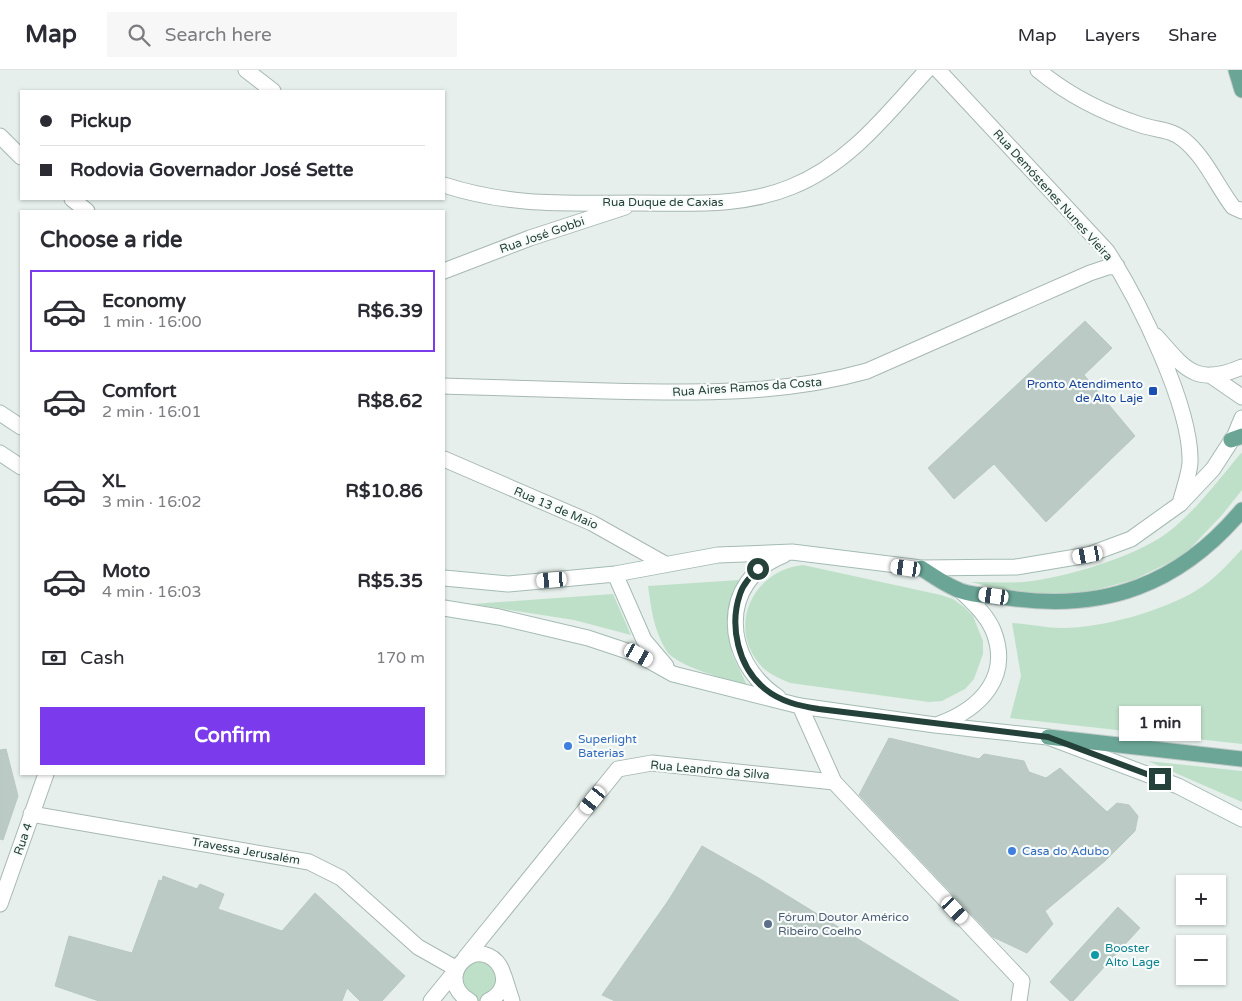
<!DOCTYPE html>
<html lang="en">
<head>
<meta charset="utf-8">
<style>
  :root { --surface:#fff; --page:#f7f7f7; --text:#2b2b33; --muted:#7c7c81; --line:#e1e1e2; --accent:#7c3aed }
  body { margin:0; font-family:"Varela Round",sans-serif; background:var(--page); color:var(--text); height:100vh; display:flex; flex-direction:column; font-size:19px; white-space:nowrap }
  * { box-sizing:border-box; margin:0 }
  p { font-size:16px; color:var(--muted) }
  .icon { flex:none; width:28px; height:28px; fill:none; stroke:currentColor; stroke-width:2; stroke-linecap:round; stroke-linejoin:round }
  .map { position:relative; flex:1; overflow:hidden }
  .side { position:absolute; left:20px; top:140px; width:425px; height:565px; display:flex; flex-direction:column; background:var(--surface); border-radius:0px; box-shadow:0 1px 4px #0004 }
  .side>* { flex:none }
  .hud { position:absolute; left:20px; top:20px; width:425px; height:110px; border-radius:0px; box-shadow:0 1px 4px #0004; display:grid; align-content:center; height:110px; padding:0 20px; background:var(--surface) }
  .fabs { position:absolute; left:1176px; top:805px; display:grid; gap:10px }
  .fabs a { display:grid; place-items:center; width:50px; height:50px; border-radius:0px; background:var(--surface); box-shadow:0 1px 4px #0004; font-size:25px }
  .end { position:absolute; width:22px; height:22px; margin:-11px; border:6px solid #24423a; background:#fff; box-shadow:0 0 0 2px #fff }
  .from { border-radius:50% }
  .bubble { position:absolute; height:35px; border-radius:0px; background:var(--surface); box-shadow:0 1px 4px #0004; font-size:16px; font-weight:700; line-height:35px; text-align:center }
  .car { position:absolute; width:15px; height:30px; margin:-15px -8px; border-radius:6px; box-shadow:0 0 4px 1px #0007; background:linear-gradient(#fff 24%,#345 0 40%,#fff 0 76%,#345 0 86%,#fff 0) }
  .hud b { display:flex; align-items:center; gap:18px; height:48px; font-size:19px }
  .hud b+b { border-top:1px solid var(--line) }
  .hud i { width:12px; height:12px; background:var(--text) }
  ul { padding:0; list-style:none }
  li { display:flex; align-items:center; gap:15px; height:82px; margin:0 10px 8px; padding:0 10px; border:2px solid transparent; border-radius:0px }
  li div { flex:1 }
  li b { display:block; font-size:19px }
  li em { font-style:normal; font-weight:700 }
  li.selected { border-color:var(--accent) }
  li>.icon { width:45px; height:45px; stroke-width:1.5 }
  h2 { padding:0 20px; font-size:22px; line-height:60px }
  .pay { display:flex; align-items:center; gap:12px; height:55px; padding:0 20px; font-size:19px }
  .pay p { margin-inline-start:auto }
  .action { display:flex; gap:10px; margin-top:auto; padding:10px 20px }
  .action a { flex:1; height:58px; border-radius:0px; background:var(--accent); color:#fff; font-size:20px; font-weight:700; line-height:58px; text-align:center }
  header { display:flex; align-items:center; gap:30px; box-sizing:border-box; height:70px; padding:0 25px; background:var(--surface); border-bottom:1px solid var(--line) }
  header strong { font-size:24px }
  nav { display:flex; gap:28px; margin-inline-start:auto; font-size:18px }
  .search { width:350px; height:45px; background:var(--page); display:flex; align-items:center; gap:12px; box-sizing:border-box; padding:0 18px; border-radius:0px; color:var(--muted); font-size:19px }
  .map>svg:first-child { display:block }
</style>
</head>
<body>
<header>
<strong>Map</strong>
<div class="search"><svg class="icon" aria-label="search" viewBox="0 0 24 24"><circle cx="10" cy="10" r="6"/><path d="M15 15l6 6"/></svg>Search here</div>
<nav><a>Map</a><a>Layers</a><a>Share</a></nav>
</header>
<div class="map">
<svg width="1242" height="931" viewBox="0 0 1242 931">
  <rect width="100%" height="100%" fill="#e6efeb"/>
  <path fill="#bfe0c8" d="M1242 382V420L1222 445 1183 486 1133 510 1076 525 1030 527 971 512C989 512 1007 513 1024 512 1064 508 1135 487 1167 463 1195 442 1220 408 1242 382Z
    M1242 479V674L1010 648 1021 606 1012 553C1029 554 1045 558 1062 558 1102 558 1163 541 1197 520 1214 510 1228 494 1242 479Z
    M803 495 941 525 953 529 964 537 973 546 983 571V584L974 609 965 619 942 631 929 632 790 613C781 609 771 605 763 598 725 559 752 500 803 495Z
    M739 510 731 544 732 584 747 615C727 609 676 597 666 580 654 561 651 538 648 516Z
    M613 524 631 565 574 550 472 534Z
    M1148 691 1242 701V732Z
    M471 886 502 902 486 931H474L456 905Z"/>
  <path fill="#bbcac4" stroke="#b8c9c2" d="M1085 251 1112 278 1084 305 1135 366 1046 452 994 394 954 429 928 398Z
    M889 668 979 689 984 684 1024 691 1029 702 1046 708 1060 698 1107 742 1117 733 1129 735 1138 746 1135 761 1105 791 1045 841 1053 854 1027 883 993 867 859 725Z
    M6 679 18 726 3 770 0 769V680Z
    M702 776 757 807 959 931H615L602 925 668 831Z
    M163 806 197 819 200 814 224 824 218 839 282 861 315 823 405 906 382 931H360L347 918 342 931H99L55 916 69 866 132 883 159 810 162 811Z
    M1118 837 1140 858 1073 931H1070L1050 912Z"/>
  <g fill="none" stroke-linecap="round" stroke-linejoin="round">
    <defs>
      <path id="minor" d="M246 0 273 21
        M938 0 1107 181C1138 229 1192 337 1190 393 1189 406 1183 421 1180 434
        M1038 0C1068 25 1104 43 1141 55 1156 60 1171 59 1184 70 1205 87 1217 116 1233 137L1242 141
        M0 66 21 87
        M444 115C512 137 568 133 638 133 690 133 742 137 791 117 849 94 887 44 927 0
        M72 129 87 141
        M444 201 530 168 625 137
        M1156 266C1185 299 1196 317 1242 297
        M1210 305 1242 327
        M444 316C498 318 552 319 607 321 694 323 782 325 867 301L1090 203 1108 197 1117 196
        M444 389 592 453 665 494
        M800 636 834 712 1022 911 1019 931
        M31 744 309 792 341 808 418 877 457 899 431 931
        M0 834 46 704
        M465 888 618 699 652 693 834 712
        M504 906 512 931
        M470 931C461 926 454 918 455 906 456 900 459 894 464 890 492 867 523 915 488 931"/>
      <path id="secondary" d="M0 343 21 357
        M0 383 21 397
        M615 504 644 570 666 596
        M444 508 508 514 552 510 615 504 718 485 792 482 921 498 1016 497 1088 485 1131 469 1180 434 1213 399 1235 365 1242 348
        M444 538 499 547 588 568 639 585 673 604 800 636 935 655 1048 667 1178 716 1242 749
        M778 627C723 591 717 511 784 485
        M939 654C980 639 1012 607 993 560 986 544 973 533 961 521"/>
      <path id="primary" d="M1236 0 1242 20
        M1231 370 1242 366
        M921 498C933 506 947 516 961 521 975 526 994 526 1009 528 1105 542 1180 514 1242 440
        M1048 667 1242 689"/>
    </defs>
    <use href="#minor" stroke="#a8b8b2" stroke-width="17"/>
    <use href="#secondary" stroke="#a4bbb3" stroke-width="17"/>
    <use href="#primary" stroke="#c2cac8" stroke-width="17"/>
    <use href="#minor" stroke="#fff" stroke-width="15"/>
    <use href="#secondary" stroke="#fff" stroke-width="15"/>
    <use href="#primary" stroke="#6aa596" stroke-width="15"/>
  </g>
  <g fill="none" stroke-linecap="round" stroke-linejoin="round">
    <path stroke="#24423a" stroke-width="6" d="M758 499C751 506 743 514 740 524 729 556 738 597 765 619 781 632 800 636 819 639L1048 667 1160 709"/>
  </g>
  <rect fill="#1a4fb4" stroke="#f7fbf9" stroke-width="2" x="1148" y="316" width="10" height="10" rx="2.5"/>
  <g fill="#3f7fe0" stroke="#f7fbf9" stroke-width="2">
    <circle cx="568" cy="676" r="5"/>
    <circle cx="1012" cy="781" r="5"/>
  </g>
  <circle fill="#5c6f8a" stroke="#f7fbf9" stroke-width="2" cx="768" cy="854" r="5"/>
  <circle fill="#0f9aa8" stroke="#f7fbf9" stroke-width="2" cx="1095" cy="885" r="5"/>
  <g text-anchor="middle" stroke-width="4.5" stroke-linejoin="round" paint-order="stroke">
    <g font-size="12" fill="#24423a" stroke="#f7fbf9">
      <text transform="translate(1053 125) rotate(48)" y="4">Rua Demóstenes Nunes Vieira</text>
      <text x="663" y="136">Rua Duque de Caxias</text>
      <text transform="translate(542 165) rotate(-19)" y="4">Rua José Gobbi</text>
      <text transform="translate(747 317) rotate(-4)" y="4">Rua Aires Ramos da Costa</text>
      <text transform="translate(556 438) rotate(23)" y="4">Rua 13 de Maio</text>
      <text transform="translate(710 700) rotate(5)" y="4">Rua Leandro da Silva</text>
      <text transform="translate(23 769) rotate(-71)" y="4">Rua 4</text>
      <text transform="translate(246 781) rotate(10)" y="4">Travessa Jerusalém</text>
    </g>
    <g font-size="12" fill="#164399" stroke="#f7fbf9" text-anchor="end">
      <text x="1143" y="318">Pronto Atendimento<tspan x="1143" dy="14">de Alto Laje</tspan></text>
    </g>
    <g font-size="12" fill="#366cbe" stroke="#f7fbf9" text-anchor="start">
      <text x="578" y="673">Superlight<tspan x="578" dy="14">Baterias</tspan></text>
      <text x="1022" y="785">Casa do Adubo</text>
    </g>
    <g font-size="12" fill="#4e5e75" stroke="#f7fbf9" text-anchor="start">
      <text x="778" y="851">Fórum Doutor Américo<tspan x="778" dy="14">Ribeiro Coelho</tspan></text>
    </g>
    <g font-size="12" fill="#0d838f" stroke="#f7fbf9" text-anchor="start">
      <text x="1105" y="882">Booster<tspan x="1105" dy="14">Alto Lage</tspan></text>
    </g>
  </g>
</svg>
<div class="fabs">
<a>+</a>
<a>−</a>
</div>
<i class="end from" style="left:758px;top:499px"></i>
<i class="end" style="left:1160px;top:709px"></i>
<div class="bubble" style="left:1119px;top:636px;width:82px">1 min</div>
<i class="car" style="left:1088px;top:485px;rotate:260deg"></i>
<i class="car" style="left:906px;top:498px;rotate:278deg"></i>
<i class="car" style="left:552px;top:510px;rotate:266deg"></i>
<i class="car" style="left:994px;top:526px;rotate:278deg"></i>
<i class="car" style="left:639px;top:585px;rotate:119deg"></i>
<i class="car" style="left:593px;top:730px;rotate:219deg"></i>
<i class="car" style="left:955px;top:840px;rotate:137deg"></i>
<div class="hud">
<b><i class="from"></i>Pickup</b>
<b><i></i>Rodovia Governador José Sette</b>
</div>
<section class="side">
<h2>Choose a ride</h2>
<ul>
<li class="selected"><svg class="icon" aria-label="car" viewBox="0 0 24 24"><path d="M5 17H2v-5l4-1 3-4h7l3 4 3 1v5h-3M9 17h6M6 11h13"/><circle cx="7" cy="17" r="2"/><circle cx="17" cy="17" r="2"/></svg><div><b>Economy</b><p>1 min · 16:00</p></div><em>R$6.39</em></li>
<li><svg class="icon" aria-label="car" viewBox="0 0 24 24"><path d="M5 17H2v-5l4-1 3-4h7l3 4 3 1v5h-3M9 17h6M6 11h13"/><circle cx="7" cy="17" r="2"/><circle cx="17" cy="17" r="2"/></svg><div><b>Comfort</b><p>2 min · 16:01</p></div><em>R$8.62</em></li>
<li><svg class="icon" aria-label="car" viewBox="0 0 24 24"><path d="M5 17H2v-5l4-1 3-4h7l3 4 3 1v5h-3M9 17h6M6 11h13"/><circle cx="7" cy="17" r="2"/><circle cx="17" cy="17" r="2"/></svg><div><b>XL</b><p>3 min · 16:02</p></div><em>R$10.86</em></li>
<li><svg class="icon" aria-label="car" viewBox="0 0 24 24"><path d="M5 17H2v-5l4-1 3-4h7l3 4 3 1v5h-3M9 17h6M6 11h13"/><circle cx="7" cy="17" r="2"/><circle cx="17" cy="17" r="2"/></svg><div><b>Moto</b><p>4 min · 16:03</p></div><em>R$5.35</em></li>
</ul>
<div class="pay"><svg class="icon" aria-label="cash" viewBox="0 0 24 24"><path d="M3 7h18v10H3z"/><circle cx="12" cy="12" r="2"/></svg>Cash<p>170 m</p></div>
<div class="action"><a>Confirm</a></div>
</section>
</div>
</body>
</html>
